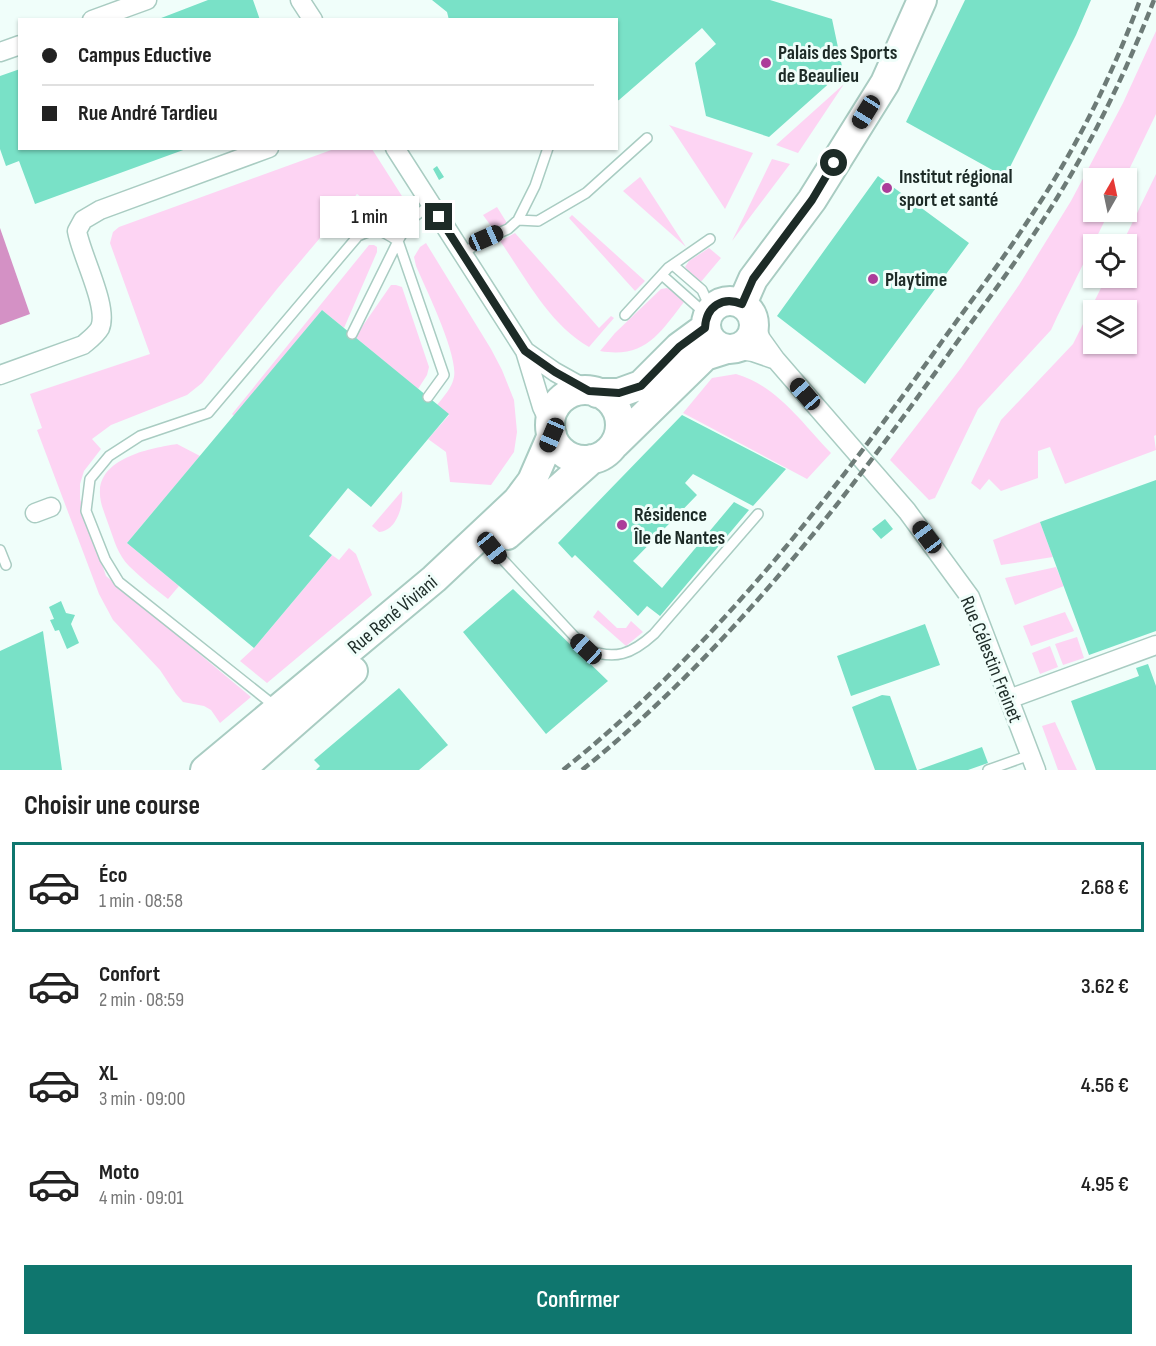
<!DOCTYPE html>
<html lang="fr">
<head>
<meta charset="utf-8">
<style>
  :root { --surface:#fff; --page:#f6f6f6; --text:#222; --muted:#767676; --line:#e0e0e0; --accent:#0f766e }
  body { margin:0; font-family:"Sofia Sans Condensed",sans-serif; background:var(--page); color:var(--text); height:100vh; display:flex; flex-direction:column; font-size:22px; white-space:nowrap }
  * { box-sizing:border-box; margin:0 }
  p { font-size:20px; color:var(--muted) }
  .icon { flex:none; width:33px; height:33px; fill:none; stroke:currentColor; stroke-width:2; stroke-linecap:round; stroke-linejoin:round }
  .map { position:relative; height:770px; overflow:hidden }
  .panel { display:flex; flex-direction:column; background:var(--surface); flex:1 }
  .panel>* { flex:none }
  .hud { position:absolute; left:18px; top:18px; width:600px; height:132px; border-radius:0px; box-shadow:0 2px 4px #0004; display:grid; align-content:center; height:132px; padding:0 24px; background:var(--surface) }
  .needle { width:39px; rotate:9deg }
  .tools { position:absolute; left:1083px; top:168px; display:grid; gap:12px }
  .tools a { display:grid; place-items:center; width:54px; height:54px; border-radius:0px; background:var(--surface); box-shadow:0 2px 4px #0004; font-size:30px }
  .end { position:absolute; width:27px; height:27px; margin:-14px; border:8px solid #1d2b27; background:#fff; box-shadow:0 0 0 3px #fff }
  .from { border-radius:50% }
  .bubble { position:absolute; height:42px; border-radius:0px; background:var(--surface); box-shadow:0 2px 4px #0004; font-size:20px; font-weight:600; line-height:42px; text-align:center }
  .car { position:absolute; width:18px; height:36px; margin:-18px -9px; border-radius:8px; box-shadow:0 0 4px 2px #0007; background:linear-gradient(#222 24%,#8ab4d8 0 40%,#222 0 76%,#8ab4d8 0 86%,#222 0) }
  .hud b { display:flex; align-items:center; gap:21px; height:57px; font-size:22px }
  .hud b+b { border-top:2px solid var(--line) }
  .hud i { width:15px; height:15px; background:var(--text) }
  ul { padding:0; list-style:none }
  li { display:flex; align-items:center; gap:18px; height:90px; margin:0 12px 9px; padding:0 12px; border:3px solid transparent; border-radius:0px }
  li div { flex:1 }
  li b { display:block; font-size:22px }
  li em { font-style:normal; font-weight:600 }
  li.current { border-color:var(--accent) }
  li>.icon { width:54px; height:54px; stroke-width:1.5 }
  h2 { padding:0 24px; font-size:27px; line-height:72px }
  .action { display:flex; gap:12px; margin-top:auto; padding:12px 24px }
  .action a { flex:1; height:69px; border-radius:0px; background:var(--accent); color:#fff; font-size:24px; font-weight:600; line-height:69px; text-align:center }
  .map>svg:first-child { display:block }
</style>
</head>
<body>
<div class="map">
<svg width="1156" height="770" viewBox="0 0 1156 770">
  <rect width="100%" height="100%" fill="#f0fefa"/>
  <path fill="#fdd4f3" fill-rule="evenodd" d="M1156 31V114L1125 178H1094V212H1109L1057 317 1051 330 978 409 935 498 929 500 890 460 961 368 1019 285 1071 201 1123 103Z
    M844 84 798 153 776 145Z
    M669 125 753 153 725 209 673 130Z
    M334 149H372L407 204 391 215H386L357 194 277 289 202 383 187 395 111 425 92 439 101 449 84 471 80 484V499L106 576 251 697 220 723 211 710 204 706 183 702 176 694 160 670 113 620 99 594 37 430 42 428 30 394 150 354 110 243 113 232 119 227Z
    M772 159 790 164 732 241Z
    M1156 174V435L1154 436 1156 450 1065 484 1050 447 1038 451V478L1001 491 989 479 980 490 971 483 1001 420 1073 344 1106 278H1126V244H1122ZM1094 310H1126V344H1094Z
    M640 177 641 178 686 247 623 191Z
    M497 207 507 223 494 230 483 215Z
    M572 215 645 281 635 291 569 218Z
    M515 233 599 328 611 316 614 318 589 347C549 324 526 278 500 241Z
    M426 243 491 349 502 370 514 400 517 432 514 452 491 485 450 482 446 452 428 439 449 415 437 405C444 396 452 388 454 377 458 354 426 289 416 266L414 257 420 247Z
    M369 245H374L377 247V252L344 328 322 310 234 416 232 414Z
    M709 248 721 258 700 283 685 267 689 261Z
    M391 285H396L402 287 429 367 427 375 418 389 355 337Z
    M667 288 671 290 684 302C660 333 645 359 600 351L615 333 661 289Z
    M736 374C776 385 803 424 831 453L807 479 683 413 712 378Z
    M177 444 200 456 127 543 179 586 168 599C155 589 141 578 129 566 118 555 114 540 109 526 105 514 99 502 100 490 102 457 152 448 177 444Z
    M402 491C404 504 397 531 379 532L372 526Z
    M1040 522 1053 557 1001 565 993 540Z
    M349 548 356 554 372 595 267 683 240 661 254 648 332 555 339 560Z
    M1056 567 1064 586 1015 605 1005 578Z
    M598 610 617 628H626L631 621 643 632 626 646 593 617Z
    M1065 612 1074 631 1031 646 1023 626Z
    M1077 637 1084 658 1063 665 1055 644Z
    M1050 646 1058 667 1040 674 1032 653Z
    M1055 722 1077 770H1058L1042 726Z"/>
  <path fill="#d491c5" d="M0 228 30 314 0 325Z"/>
  <path fill="#79e1c7" d="M208 0H253L260 20H156Z
    M432 0H770L832 19 843 71 769 137 706 116 695 63 716 44 702 28 619 100 616 101V20H449L447 12Z
    M965 0H1091L1076 35 1005 177 906 122Z
    M20 69V148L186 149 35 204 19 161 6 166 0 149V76Z
    M437 166 444 177 439 180 433 169Z
    M878 176 969 243 865 384 777 316Z
    M322 310 449 414 371 507 348 488 309 536 332 555 254 648 127 543Z
    M682 415 786 469 753 506 693 474 685 483 697 495 633 561 662 588 734 502 749 510 660 616 647 606 638 616 575 555 572 558 558 543Z
    M1156 480V631L1089 655 1040 522Z
    M885 519 893 529 881 539 872 529Z
    M513 589 608 681 546 734 463 632Z
    M61 601 66 613 75 615 71 624 79 643 67 649 59 630 55 631 50 620 54 619 49 607Z
    M925 624 940 665 851 696 837 656Z
    M43 631 62 770H0V651Z
    M1148 664 1156 686V770H1096L1071 701 1139 676 1136 668Z
    M399 688 448 745 419 770H316L320 766 314 760Z
    M882 695 890 696 917 770H875L852 707Z
    M982 747 988 763 968 770H918Z"/>
  <g fill="none" stroke-linecap="round" stroke-linejoin="round">
    <defs>
      <path id="lane" d="M518 220 538 221 586 193 647 138
        M463 253 487 238 508 229 518 220 535 186 548 148
        M673 265 702 290 711 309
        M662 275 707 315
        M625 315 668 268 710 239
        M352 334 398 241 444 375 428 397
        M492 548 586 649C615 661 632 654 654 634L758 514
        M0 550 6 565
        M276 707 119 582 105 559 86 511 90 479 109 456 140 436 208 413 358 236C377 227 381 230 398 241L410 220 430 205
        M988 770 1030 755"/>
      <path id="street" d="M300 0 313 20
        M92 20 147 0
        M0 52 20 45
        M395 148 525 351 542 407 551 426
        M754 323 761 339 776 360 907 511 970 597 1036 770
        M734 349 753 352 776 360
        M525 351 555 372 589 391
        M0 375 83 345C89 340 96 335 100 328 109 307 81 255 77 231L83 220 100 210 269 148
        M35 513 51 507
        M1009 699 1156 645"/>
      <path id="primary" d="M706 325a24 24 0 1 1 48 0a24 24 0 1 1-48 0Z
        M742 304 753 279 812 200 885 83 922 0
        M550 425a35 35 0 1 1 70 0a35 35 0 1 1-70 0Z
        M597 393H619L641 385 679 347 705 328
        M615 444 705 356 727 349
        M507 535 592 459
        M205 770 434 579 517 501 532 481 552 435
        M240 770 353 671"/>
    </defs>
    <use href="#lane" stroke="#a9ccc2" stroke-width="12"/>
    <use href="#street" stroke="#a9ccc2" stroke-width="21"/>
    <use href="#primary" stroke="#a9ccc2" stroke-width="32"/>
    <use href="#lane" stroke="#fff" stroke-width="9"/>
    <use href="#street" stroke="#fff" stroke-width="18"/>
    <use href="#primary" stroke="#fff" stroke-width="28"/>
    <path stroke="#6d7b77" stroke-width="4.5" stroke-dasharray="9 4.5" stroke-linecap="butt" d="M563 770C713 650 832 496 943 340 973 298 1005 257 1033 213 1077 147 1113 74 1140 0
      M582 770C727 653 843 503 950 352 982 307 1016 263 1045 217 1089 149 1125 75 1154 0"/>
  </g>
  <g fill="none" stroke-linecap="round" stroke-linejoin="round">
    <path stroke="#1d2b27" stroke-width="8" d="M439 217 525 351 555 372 589 391 619 393 641 386 679 347 705 328C706 306 723 296 742 304L753 279 812 200 834 163"/>
  </g>
  <g fill="#ac3d9a" stroke="#f0fefa" stroke-width="2">
    <circle cx="766" cy="63" r="6"/>
    <circle cx="887" cy="188" r="6"/>
    <circle cx="873" cy="279" r="6"/>
    <circle cx="622" cy="525" r="6"/>
  </g>
  <g text-anchor="middle" stroke-width="6" stroke-linejoin="round" paint-order="stroke">
    <g font-size="20" font-weight="bold" fill="#1d2b27" stroke="#f0fefa" text-anchor="start">
      <text x="778" y="59">Palais des Sports<tspan x="778" dy="23">de Beaulieu</tspan></text>
      <text x="899" y="183">Institut régional<tspan x="899" dy="23">sport et santé</tspan></text>
      <text x="885" y="286">Playtime</text>
      <text x="634" y="521">Résidence<tspan x="634" dy="23">Île de Nantes</tspan></text>
    </g>
    <g font-size="20" fill="#1d2b27" stroke="#f0fefa">
      <text transform="translate(392 614) rotate(-40)" y="7">Rue René Viviani</text>
      <text transform="translate(992 659) rotate(68)" y="7">Rue Célestin Freinet</text>
    </g>
  </g>
</svg>
<div class="tools">
<a><svg class="needle" viewBox="-14 -14 28 28"><path d="M0-13l5 13h-10z" fill="#e53935"/><path d="M0 13l5-13h-10z" fill="#767676"/></svg></a>
<a><svg class="icon" aria-label="locate" viewBox="0 0 24 24"><circle cx="12" cy="12" r="6"/><path d="M12 2v4M12 18v4M2 12h4M18 12h4"/></svg></a>
<a><svg class="icon" aria-label="layers" viewBox="0 0 24 24"><path d="M12 4l9 5-9 5-9-5zM3 14l9 5 9-5"/></svg></a>
</div>
<i class="end from" style="left:834px;top:163px"></i>
<i class="end" style="left:439px;top:217px"></i>
<div class="bubble" style="left:320px;top:196px;width:99px">1 min</div>
<i class="car" style="left:866px;top:112px;rotate:212deg"></i>
<i class="car" style="left:486px;top:238px;rotate:66deg"></i>
<i class="car" style="left:805px;top:394px;rotate:319deg"></i>
<i class="car" style="left:552px;top:435px;rotate:203deg"></i>
<i class="car" style="left:927px;top:537px;rotate:323deg"></i>
<i class="car" style="left:492px;top:548px;rotate:141deg"></i>
<i class="car" style="left:586px;top:649px;rotate:313deg"></i>
<div class="hud">
<b><i class="from"></i>Campus Eductive</b>
<b><i></i>Rue André Tardieu</b>
</div>
</div>
<section class="panel">
<h2>Choisir une course</h2>
<ul>
<li class="current"><svg class="icon" aria-label="car" viewBox="0 0 24 24"><path d="M5 17H2v-5l4-1 3-4h7l3 4 3 1v5h-3M9 17h6M6 11h13"/><circle cx="7" cy="17" r="2"/><circle cx="17" cy="17" r="2"/></svg><div><b>Éco</b><p>1 min · 08:58</p></div><em>2.68 €</em></li>
<li><svg class="icon" aria-label="car" viewBox="0 0 24 24"><path d="M5 17H2v-5l4-1 3-4h7l3 4 3 1v5h-3M9 17h6M6 11h13"/><circle cx="7" cy="17" r="2"/><circle cx="17" cy="17" r="2"/></svg><div><b>Confort</b><p>2 min · 08:59</p></div><em>3.62 €</em></li>
<li><svg class="icon" aria-label="car" viewBox="0 0 24 24"><path d="M5 17H2v-5l4-1 3-4h7l3 4 3 1v5h-3M9 17h6M6 11h13"/><circle cx="7" cy="17" r="2"/><circle cx="17" cy="17" r="2"/></svg><div><b>XL</b><p>3 min · 09:00</p></div><em>4.56 €</em></li>
<li><svg class="icon" aria-label="car" viewBox="0 0 24 24"><path d="M5 17H2v-5l4-1 3-4h7l3 4 3 1v5h-3M9 17h6M6 11h13"/><circle cx="7" cy="17" r="2"/><circle cx="17" cy="17" r="2"/></svg><div><b>Moto</b><p>4 min · 09:01</p></div><em>4.95 €</em></li>
</ul>
<div class="action"><a>Confirmer</a></div>
</section>
</body>
</html>
